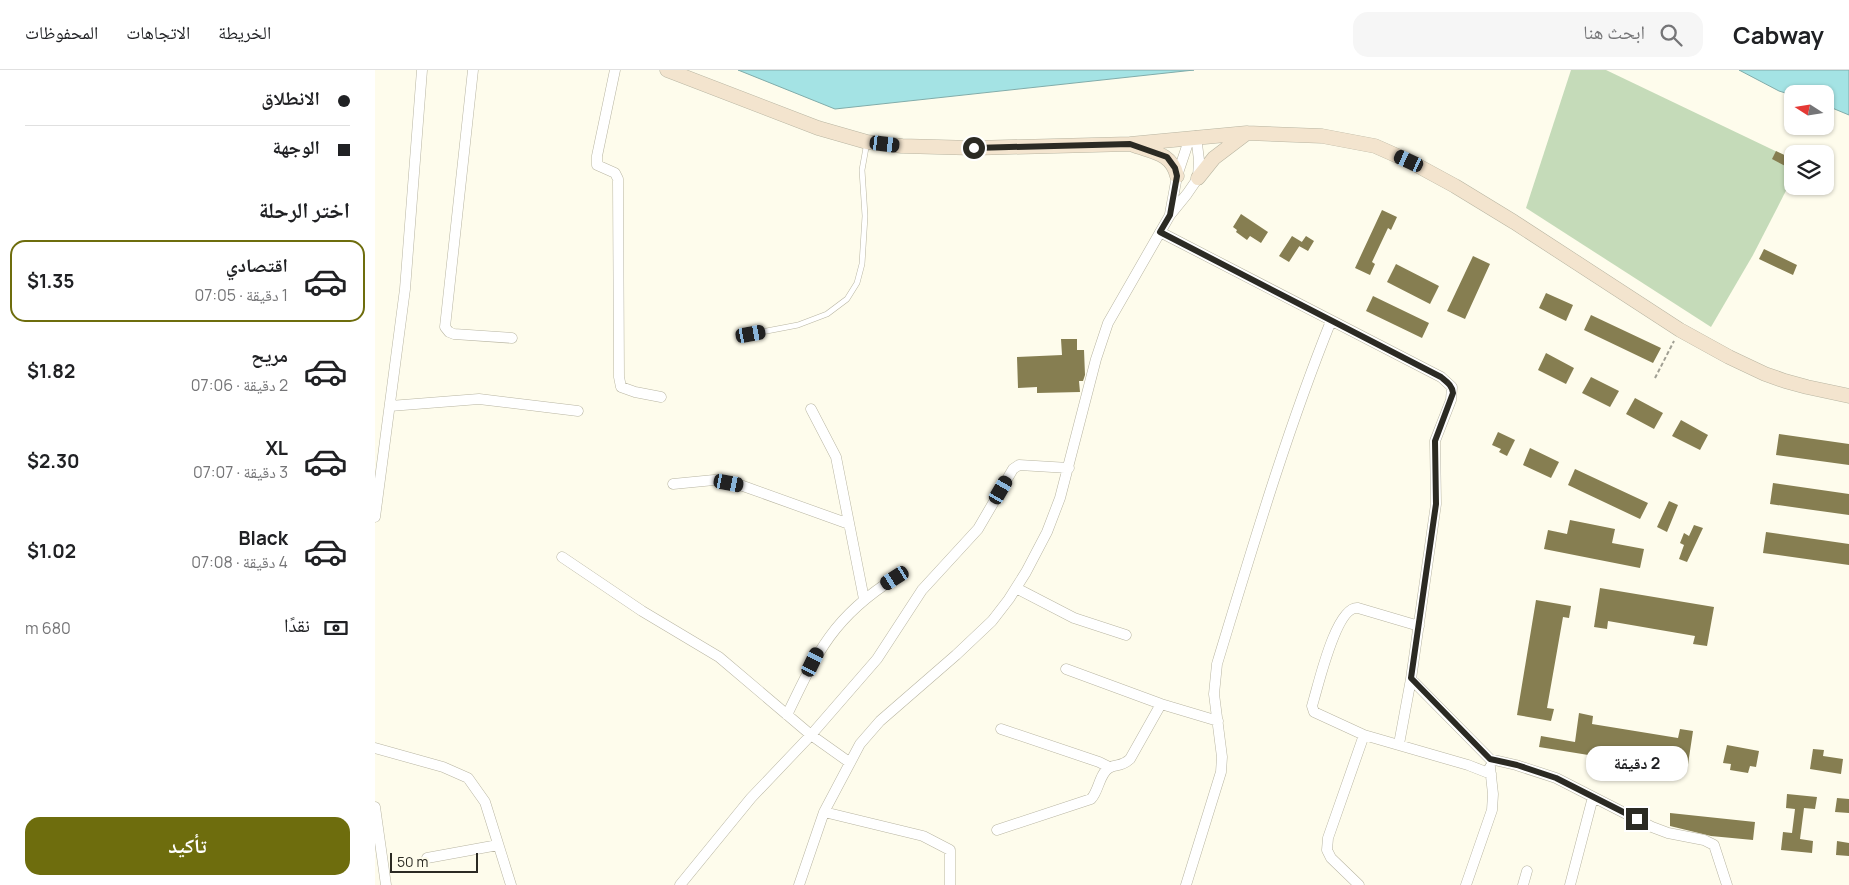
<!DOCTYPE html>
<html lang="ar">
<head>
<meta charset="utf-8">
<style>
  :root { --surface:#fff; --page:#f6f6f6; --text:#202124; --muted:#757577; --line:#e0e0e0; --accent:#6e6d0d }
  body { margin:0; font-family:Manrope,"Noto Naskh Arabic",sans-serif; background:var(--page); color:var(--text); direction:rtl; height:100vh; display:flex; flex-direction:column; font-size:19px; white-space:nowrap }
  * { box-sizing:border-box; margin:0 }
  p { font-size:16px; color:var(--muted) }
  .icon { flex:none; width:28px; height:28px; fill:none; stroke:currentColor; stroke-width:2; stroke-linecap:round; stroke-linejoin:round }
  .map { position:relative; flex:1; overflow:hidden; direction:ltr }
  .details { display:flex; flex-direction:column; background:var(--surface); width:375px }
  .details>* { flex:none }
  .top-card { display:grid; align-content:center; height:110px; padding:0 25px; background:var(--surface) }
  .needle { width:32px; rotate:282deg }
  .controls { position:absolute; left:1409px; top:15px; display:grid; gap:10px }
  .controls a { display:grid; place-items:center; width:50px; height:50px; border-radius:10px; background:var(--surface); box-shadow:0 1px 4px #0004; font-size:25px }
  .scale { position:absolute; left:15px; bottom:12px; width:88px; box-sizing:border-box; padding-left:5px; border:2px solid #2b2a23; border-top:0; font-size:14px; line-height:18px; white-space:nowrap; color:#2b2a23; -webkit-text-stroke:4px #fefcec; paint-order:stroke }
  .end { position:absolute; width:22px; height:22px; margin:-11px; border:6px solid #2b2a23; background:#fff; box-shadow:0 0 0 2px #fff }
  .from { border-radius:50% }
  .bubble { position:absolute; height:35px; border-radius:15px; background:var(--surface); box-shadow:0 1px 4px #0004; font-size:16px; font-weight:700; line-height:35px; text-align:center; direction:rtl }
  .car { position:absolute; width:15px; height:30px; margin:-15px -8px; border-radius:6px; box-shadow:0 0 4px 1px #0007; background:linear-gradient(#222 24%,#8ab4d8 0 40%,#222 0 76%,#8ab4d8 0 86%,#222 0) }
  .top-card b { display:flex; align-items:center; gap:18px; height:48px; font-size:19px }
  .top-card b+b { border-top:1px solid var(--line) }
  .top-card i { width:12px; height:12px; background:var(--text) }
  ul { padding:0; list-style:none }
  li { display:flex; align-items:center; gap:15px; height:82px; margin:0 10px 8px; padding:0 15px; border:2px solid transparent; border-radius:15px }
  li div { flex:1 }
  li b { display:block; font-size:19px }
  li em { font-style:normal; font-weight:700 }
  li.current { border-color:var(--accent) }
  li>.icon { width:45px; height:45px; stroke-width:1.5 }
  h2 { padding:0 25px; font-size:22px; line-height:60px }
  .pay { display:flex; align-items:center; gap:12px; height:55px; padding:0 25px; font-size:19px }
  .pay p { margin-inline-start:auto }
  .action { display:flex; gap:10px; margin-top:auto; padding:10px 25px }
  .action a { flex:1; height:58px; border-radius:15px; background:var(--accent); color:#fff; font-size:20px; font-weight:700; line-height:58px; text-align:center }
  header { display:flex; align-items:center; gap:30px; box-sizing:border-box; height:70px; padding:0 25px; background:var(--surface); border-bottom:1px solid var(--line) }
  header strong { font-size:24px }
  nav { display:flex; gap:28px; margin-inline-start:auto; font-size:18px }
  .search { width:350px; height:45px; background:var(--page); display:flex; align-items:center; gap:12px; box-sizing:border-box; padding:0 18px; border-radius:15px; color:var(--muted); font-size:19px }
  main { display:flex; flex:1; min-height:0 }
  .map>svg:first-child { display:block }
</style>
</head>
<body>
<header>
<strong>Cabway</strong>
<div class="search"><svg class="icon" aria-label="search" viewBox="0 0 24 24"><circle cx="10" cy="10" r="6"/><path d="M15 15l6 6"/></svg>ابحث هنا</div>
<nav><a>الخريطة</a><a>الاتجاهات</a><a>المحفوظات</a></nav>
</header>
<main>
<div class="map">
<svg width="1474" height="815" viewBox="0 0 1474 815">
  <rect width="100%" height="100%" fill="#fefcec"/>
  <path fill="#c5dbb9" d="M1196 0H1231L1417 89V109L1378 185 1336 257 1151 138Z"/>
  <path fill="#a4e3e4" stroke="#80acaa" d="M363 0H819L460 39Z
    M1364 0H1474V45L1450 35V24L1417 25 1404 21Z"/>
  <path fill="#867e51" d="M1401 81 1418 89V100L1397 89Z
    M1007 140 1022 147 1016 160 1013 158 997 192 1000 194 995 205 980 198Z
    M866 144 893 162 886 173 875 166 872 170 861 162 862 160 858 157Z
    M917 166 927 172 914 192 904 186Z
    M931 166 939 171 933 181 924 176Z
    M1389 179 1422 195 1418 205 1384 189Z
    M1098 186 1115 194 1090 249 1072 241Z
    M1021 194 1064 216 1055 234 1012 212Z
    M1171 223 1198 235 1191 251 1164 238Z
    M998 226 1054 253 1047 268 991 241Z
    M1216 245 1286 278 1278 293 1209 260Z
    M686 269H702V280H709L710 305 708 311H704L705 322 662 323V317L643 318 642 287 687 285Z
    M1171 283 1199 298 1191 314 1163 300Z
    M1216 307 1244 321 1235 337 1207 323Z
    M1260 328 1288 343 1279 359 1251 344Z
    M1306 350 1333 365 1325 380 1297 366Z
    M1123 362 1140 370 1132 386 1124 382 1126 379 1117 375Z
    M1404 364 1474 374V395L1401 385Z
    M1155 378 1184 392 1176 408 1148 395Z
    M1200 399 1273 433 1265 449 1193 415Z
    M1398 413 1474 424V445L1395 434Z
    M1294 431 1303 435 1292 462 1282 457Z
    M1195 450 1240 459 1237 473 1269 479 1265 498 1169 479 1173 460 1192 464Z
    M1319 455 1328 458 1312 492 1304 489 1309 475 1305 473 1309 463 1314 466Z
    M1391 462 1474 474V495L1388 483Z
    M1225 518 1339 537 1332 576 1318 574 1320 566 1233 551 1232 559 1219 557Z
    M1161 530 1196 536 1194 548 1188 547 1172 638 1179 639 1176 651 1142 645Z
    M1204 643 1218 646 1217 654 1303 668 1305 659 1318 661 1312 701 1164 677 1166 666 1200 672Z
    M1352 675 1384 681 1381 697 1375 696 1373 703 1355 700 1356 694 1348 693Z
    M1438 679 1449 680 1448 686 1468 689 1466 704 1435 699Z
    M1412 724 1442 727 1440 739 1429 738 1425 769 1438 771 1437 783 1406 780 1408 762 1417 763 1420 739 1411 738Z
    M1462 728 1474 729V743L1460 742Z
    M1295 743 1380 752 1378 770 1336 766 1295 756Z
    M1462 771 1474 773V786L1461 785Z"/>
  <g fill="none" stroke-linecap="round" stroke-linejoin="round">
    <defs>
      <path id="lane" d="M365 263 376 264 423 255 452 244 472 229 482 213 487 194 490 146 487 100 492 72"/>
      <path id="street" d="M98 0 70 257 74 262 79 264 137 268
        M240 0 222 86V95L240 103 243 109 244 307 246 317 260 322 286 327
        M795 144 802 106 815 67
        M785 162 1066 307 1077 317 1076 330 1060 371 1061 434 1036 609 1024 674
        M15 336 104 329 203 341
        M436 339 461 387 489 529
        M298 414 339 410 368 416 474 454
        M0 447 30 219 47 0
        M187 487 267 541 344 587 436 665 502 589 547 520 603 459 638 399 644 395 694 398
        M641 518 699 548 751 565
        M1044 556 983 538C962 535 944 612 939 629L937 636 939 642 989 665 1093 695 1116 704
        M691 599 786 634 843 651
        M1036 609 1115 689 1141 695 1181 708 1277 757 1293 763 1329 770 1339 775 1352 815
        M412 645C442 582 459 546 520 508
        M626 659 724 692 734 697
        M0 678 68 697 93 708 110 732 136 815
        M0 737 11 815
        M449 742 548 766 575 780V815
        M622 760 716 729C724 721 724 704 734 698 742 693 745 698 755 689L786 634
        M52 788 123 775
        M305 815 376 728 436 665 474 692
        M424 815 449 742 485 674 505 651 581 585 617 551 634 529 651 502 672 462 685 428 721 289 733 253 795 145 812 124 823 108 824 90 821 66
        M811 815 846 702 847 687 839 624 842 594C877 479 911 363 956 251
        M984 815 956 788 952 780 953 768 989 665
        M1091 815 1117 740 1118 724 1115 697
        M1148 815 1152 801
        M1195 815 1218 727"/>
      <path id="secondary" d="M292 0 443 58 492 72 527 76 599 78 755 74 872 63 947 66 1000 76 1034 91 1080 116 1139 152 1305 260 1354 287 1390 304 1410 311 1432 317 1474 326
        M758 75C777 82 797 83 802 106
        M823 108 839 88 872 63"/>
    </defs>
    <use href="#lane" stroke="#b8b5a2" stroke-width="6"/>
    <use href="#street" stroke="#b8b5a2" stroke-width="11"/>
    <use href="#secondary" stroke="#b8b5a2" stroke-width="15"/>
    <path stroke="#a09f93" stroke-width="2" stroke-dasharray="4 2.5" stroke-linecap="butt" d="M1280 308 1299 271"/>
    <use href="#lane" stroke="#fff" stroke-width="5"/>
    <use href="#street" stroke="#fff" stroke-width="10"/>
    <use href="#secondary" stroke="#f3e4ce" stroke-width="14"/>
  </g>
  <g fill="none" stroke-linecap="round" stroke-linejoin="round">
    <path stroke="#2b2a23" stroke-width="6" d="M599 78 755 74 792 87 800 98 802 106 795 145 785 162 1066 307C1072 312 1077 315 1078 323L1060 371 1061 434 1036 608 1115 689 1142 695 1181 708 1262 749"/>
  </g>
</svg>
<div class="controls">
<a><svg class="needle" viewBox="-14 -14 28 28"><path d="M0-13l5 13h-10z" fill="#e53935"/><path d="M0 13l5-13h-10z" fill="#757577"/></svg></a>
<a><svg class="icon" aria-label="layers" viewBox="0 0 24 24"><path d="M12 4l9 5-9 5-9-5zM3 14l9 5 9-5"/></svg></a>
</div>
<div class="scale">50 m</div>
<i class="end from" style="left:599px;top:78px"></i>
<i class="end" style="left:1262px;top:749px"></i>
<div class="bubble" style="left:1211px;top:676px;width:102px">2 دقيقة</div>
<i class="car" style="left:510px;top:74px;rotate:97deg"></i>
<i class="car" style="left:1034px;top:91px;rotate:295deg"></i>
<i class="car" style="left:376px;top:264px;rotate:80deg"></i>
<i class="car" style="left:354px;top:413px;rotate:101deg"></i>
<i class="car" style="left:626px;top:420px;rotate:30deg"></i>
<i class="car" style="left:520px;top:508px;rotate:238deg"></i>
<i class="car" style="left:438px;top:592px;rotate:26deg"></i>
</div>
<section class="details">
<div class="top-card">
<b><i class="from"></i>الانطلاق</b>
<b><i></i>الوجهة</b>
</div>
<h2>اختر الرحلة</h2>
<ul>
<li class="current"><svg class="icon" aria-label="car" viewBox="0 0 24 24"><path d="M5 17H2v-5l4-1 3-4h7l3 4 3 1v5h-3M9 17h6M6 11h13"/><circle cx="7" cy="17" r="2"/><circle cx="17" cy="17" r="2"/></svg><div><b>اقتصادي</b><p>1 دقيقة · 07:05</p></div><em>$1.35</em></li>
<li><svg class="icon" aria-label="car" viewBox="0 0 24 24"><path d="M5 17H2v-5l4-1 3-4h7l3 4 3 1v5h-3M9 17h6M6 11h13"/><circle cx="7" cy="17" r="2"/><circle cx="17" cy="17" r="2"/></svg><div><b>مريح</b><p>2 دقيقة · 07:06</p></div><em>$1.82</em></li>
<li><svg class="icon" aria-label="car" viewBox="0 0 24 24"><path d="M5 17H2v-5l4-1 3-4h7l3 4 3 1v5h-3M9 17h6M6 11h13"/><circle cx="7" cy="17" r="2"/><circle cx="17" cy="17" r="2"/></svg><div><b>XL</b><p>3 دقيقة · 07:07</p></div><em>$2.30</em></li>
<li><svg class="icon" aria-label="car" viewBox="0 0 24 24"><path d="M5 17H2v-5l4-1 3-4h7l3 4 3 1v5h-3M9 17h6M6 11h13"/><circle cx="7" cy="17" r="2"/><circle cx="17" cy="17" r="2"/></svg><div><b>Black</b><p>4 دقيقة · 07:08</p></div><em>$1.02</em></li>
</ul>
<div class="pay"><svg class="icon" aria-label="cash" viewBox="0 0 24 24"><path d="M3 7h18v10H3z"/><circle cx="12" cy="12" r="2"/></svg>نقدًا<p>680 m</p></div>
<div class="action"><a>تأكيد</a></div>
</section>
</main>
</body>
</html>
